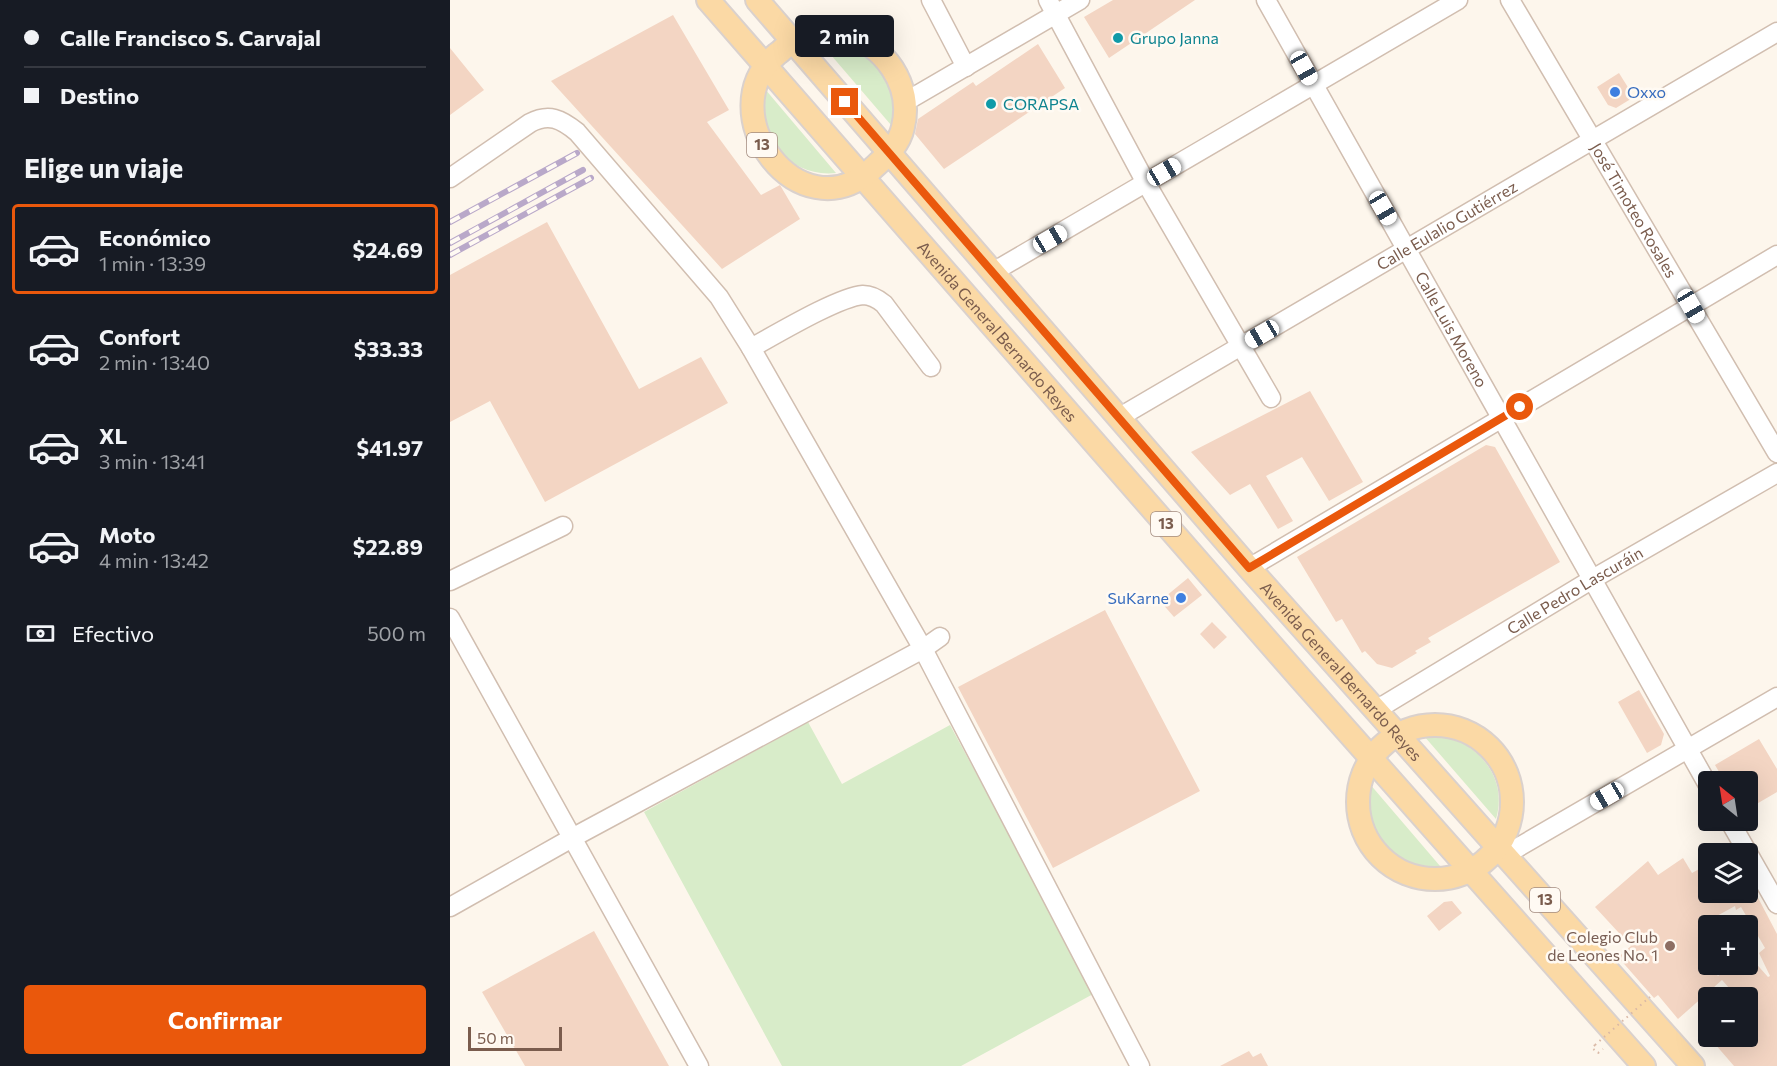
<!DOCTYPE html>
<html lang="es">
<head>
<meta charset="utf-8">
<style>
  :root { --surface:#171b24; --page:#20242c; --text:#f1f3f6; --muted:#9ea1a6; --line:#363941; --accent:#ea580c }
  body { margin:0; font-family:Commissioner,sans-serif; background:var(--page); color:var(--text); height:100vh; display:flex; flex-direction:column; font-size:22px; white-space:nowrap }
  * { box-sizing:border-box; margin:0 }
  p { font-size:20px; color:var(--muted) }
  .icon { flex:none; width:33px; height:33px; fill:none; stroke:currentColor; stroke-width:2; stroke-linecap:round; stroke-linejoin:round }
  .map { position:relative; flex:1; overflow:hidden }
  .drawer { display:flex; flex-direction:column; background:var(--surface); width:450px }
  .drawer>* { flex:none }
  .banner { display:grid; align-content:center; height:132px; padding:0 24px; background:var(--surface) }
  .needle { width:39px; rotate:330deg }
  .fabs { position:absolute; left:1248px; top:771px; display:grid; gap:12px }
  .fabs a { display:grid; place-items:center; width:60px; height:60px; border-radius:6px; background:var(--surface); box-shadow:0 6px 24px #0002; font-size:30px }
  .scale { position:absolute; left:18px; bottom:15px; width:94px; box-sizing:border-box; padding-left:6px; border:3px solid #7a5c4d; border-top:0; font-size:16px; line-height:21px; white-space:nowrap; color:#7a5c4d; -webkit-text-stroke:4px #fffaf3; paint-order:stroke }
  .end { position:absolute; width:27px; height:27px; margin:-14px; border:8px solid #ea580c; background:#fff; box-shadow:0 0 0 3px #fff }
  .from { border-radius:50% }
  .bubble { position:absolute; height:42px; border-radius:6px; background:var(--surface); box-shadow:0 6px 24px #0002; font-size:20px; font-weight:700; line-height:42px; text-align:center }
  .car { position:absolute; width:18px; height:36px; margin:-18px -9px; border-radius:8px; box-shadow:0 0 4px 2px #0007; background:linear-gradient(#fff 24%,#345 0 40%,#fff 0 76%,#345 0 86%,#fff 0) }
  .banner b { display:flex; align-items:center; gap:21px; height:57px; font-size:22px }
  .banner b+b { border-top:2px solid var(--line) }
  .banner i { width:15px; height:15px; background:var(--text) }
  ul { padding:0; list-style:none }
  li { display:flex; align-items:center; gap:18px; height:90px; margin:0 12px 9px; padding:0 12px; border:3px solid transparent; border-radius:6px }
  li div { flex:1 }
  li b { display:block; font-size:22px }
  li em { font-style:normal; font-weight:700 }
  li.active { border-color:var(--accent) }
  li>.icon { width:54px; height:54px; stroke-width:1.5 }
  h2 { padding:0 24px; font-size:27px; line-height:72px }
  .pay { display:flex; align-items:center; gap:15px; height:66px; padding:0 24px; font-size:22px }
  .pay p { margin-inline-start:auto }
  .action { display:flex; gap:12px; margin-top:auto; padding:12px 24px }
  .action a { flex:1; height:69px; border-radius:6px; background:var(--accent); color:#fff; font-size:24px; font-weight:700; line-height:69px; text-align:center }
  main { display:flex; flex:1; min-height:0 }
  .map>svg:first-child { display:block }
</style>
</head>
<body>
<main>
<section class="drawer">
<div class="banner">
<b><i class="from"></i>Calle Francisco S. Carvajal</b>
<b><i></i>Destino</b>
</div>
<h2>Elige un viaje</h2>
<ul>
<li class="active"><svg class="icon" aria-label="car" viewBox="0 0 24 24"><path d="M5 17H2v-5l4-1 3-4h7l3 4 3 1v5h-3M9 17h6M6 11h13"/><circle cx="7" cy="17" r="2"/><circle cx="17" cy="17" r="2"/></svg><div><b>Económico</b><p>1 min · 13:39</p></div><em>$24.69</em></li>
<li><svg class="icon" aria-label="car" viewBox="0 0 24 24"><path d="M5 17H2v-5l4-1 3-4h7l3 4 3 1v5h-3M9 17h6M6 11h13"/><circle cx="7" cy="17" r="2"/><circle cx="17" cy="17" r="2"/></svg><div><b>Confort</b><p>2 min · 13:40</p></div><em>$33.33</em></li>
<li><svg class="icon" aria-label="car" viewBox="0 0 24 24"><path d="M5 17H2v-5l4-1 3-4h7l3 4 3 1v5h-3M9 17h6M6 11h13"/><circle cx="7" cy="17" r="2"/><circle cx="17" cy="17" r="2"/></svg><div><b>XL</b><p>3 min · 13:41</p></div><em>$41.97</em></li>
<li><svg class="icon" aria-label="car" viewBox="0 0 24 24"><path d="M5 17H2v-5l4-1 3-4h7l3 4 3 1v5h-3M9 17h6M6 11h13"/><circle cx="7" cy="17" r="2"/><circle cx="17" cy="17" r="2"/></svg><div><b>Moto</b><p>4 min · 13:42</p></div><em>$22.89</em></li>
</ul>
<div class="pay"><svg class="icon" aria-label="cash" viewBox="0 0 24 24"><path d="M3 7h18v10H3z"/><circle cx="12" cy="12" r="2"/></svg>Efectivo<p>500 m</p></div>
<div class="action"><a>Confirmar</a></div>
</section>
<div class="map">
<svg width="1327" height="1066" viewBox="0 0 1327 1066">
  <rect width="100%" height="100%" fill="#fdf6ec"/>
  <path fill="#d8ecc9" d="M369 41C380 43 398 42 407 48 433 63 450 94 441 125Z
    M315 89 386 173C336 178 307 134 315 89Z
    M358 722 392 784 500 725 645 993 511 1066H332L194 812Z
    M991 735C1030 744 1058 779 1046 819L974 736Z
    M919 783 990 866C944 870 906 828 919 783Z"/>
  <path fill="#f3d5c3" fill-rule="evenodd" d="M663 0H745L659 58 634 17Z
    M223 15 279 110 257 122 311 195 330 185 350 219 272 269 101 81Z
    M588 44 615 88 494 169 465 134 468 119 523 82 526 86Z
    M0 48 34 90 0 115Z
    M1169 73 1184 97 1166 108 1158 105 1147 87Z
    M97 222 189 389 251 357 278 403 95 502 40 401 0 422V275Z
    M860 391 913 482 879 501 852 457 816 476 843 521 828 529 800 484 780 495 741 452Z
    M1036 445 1045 447 1110 562 978 638 981 642 965 651 967 653 942 668 927 664 915 651 912 653 892 619 886 622 847 557Z
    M738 578 752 595 724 617 710 601Z
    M655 610 750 791 603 868 508 687Z
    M762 622 777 637 764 649 750 634Z
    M1189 690 1214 734 1211 745 1197 753 1168 702Z
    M1309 739 1327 769V792L1298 809V782H1275L1265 765Z
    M1233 858 1242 873 1258 864V892H1305L1327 934V1066H1284L1258 1036H1298V988L1287 997 1272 980 1228 1019 1208 995 1204 998 1168 957 1181 946 1145 907 1198 861 1208 875ZM1285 906 1286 910 1291 907 1315 948 1309 953 1320 976 1318 977 1302 959 1298 964H1282L1268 976 1249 954 1258 946V926H1273L1265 917Z
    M1002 901 1012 913 989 931 977 916 994 902Z
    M144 931 219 1066H75L32 992Z
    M799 1051 803 1057 811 1053 818 1066H770Z"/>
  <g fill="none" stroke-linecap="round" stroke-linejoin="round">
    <defs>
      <g id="minor">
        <path d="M481 0 516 67"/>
        <path d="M598 0 696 183 821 398"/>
        <path id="s1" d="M816 0 1258 785"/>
        <path id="s2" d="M1060 0 1327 453"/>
        <path d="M455 102 630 0"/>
        <path d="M0 178 80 123C99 113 111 119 127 132L269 297 301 348C325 335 388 297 413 295 421 295 428 299 434 304L481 367"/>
        <path d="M543 272 1008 0"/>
        <path d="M301 348 473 649 690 1066"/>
        <path id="s3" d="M668 418 1327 32"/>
        <path d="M799 568 1327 255"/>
        <path d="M0 581 113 526"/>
        <path d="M0 618 249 1066"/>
        <path id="s4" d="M926 710 1141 580 1327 473"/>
        <path d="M1279 820 1327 904"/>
        <path d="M1055 855 1327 697"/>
        <path d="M0 907 122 838 473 649 490 637"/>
      </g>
      <g id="major">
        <path id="s5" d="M258 0 850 678 1194 1066"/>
        <path id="s6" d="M307 0 799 568 1243 1066"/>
        <path d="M367 34C375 34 386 32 394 34 435 44 463 86 453 127 449 146 435 157 421 170 349 234 258 112 327 54 333 50 338 43 345 40 352 37 360 36 367 34Z"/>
        <circle cx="985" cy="802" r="77"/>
      </g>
    </defs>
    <use href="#minor" stroke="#d1beb0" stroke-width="21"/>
    <use href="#major" stroke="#dad1cd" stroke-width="26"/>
    <path stroke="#d9b8a5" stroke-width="2" stroke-dasharray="1.5 4.5" stroke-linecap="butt" d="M1145 1045 1142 1048 1148 1053 1153 1049"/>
    <use href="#minor" stroke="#fff" stroke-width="18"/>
    <use href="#major" stroke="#fbd9a5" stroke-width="22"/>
    <defs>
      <path id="rail" d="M0 222 127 153
        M0 243 133 170
        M0 255 141 178"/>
    </defs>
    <use href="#rail" stroke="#b9a8c9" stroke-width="6"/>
    <use href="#rail" stroke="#fffaf3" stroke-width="4" stroke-dasharray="11" stroke-linecap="butt"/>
    <path stroke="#d9b8a5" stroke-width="2" stroke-dasharray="1.5 4.5" stroke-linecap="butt" d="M1145 1045 1200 997"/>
  </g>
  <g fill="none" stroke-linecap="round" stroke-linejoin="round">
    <path stroke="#ea580c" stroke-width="8" d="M395 102 799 568 1070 407"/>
  </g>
  <g fill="#0f9aa8" stroke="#fffaf3" stroke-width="2">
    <circle cx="668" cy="38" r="6"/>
    <circle cx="541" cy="104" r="6"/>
  </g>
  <g fill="#3f7fe0" stroke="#fffaf3" stroke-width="2">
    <circle cx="1165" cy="92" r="6"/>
    <circle cx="731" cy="598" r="6"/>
  </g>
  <circle fill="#8d6e63" stroke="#fffaf3" stroke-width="2" cx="1220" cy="946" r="6"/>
  <g text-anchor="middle" stroke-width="5" stroke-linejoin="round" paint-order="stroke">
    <g fill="#fffaf3" stroke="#a28b7f" stroke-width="1.5">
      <rect x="297" y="133" width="30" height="24" rx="4.5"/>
      <rect x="701" y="512" width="30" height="24" rx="4.5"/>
      <rect x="1080" y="888" width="30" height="24" rx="4.5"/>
    </g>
    <g font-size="15" font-weight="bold" fill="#7a5c4d">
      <text x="312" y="150">13</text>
      <text x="716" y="529">13</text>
      <text x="1095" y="905">13</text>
    </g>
    <g font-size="16" fill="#0d838f" stroke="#fffaf3" text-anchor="start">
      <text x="680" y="44">Grupo Janna</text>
      <text x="553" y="110">CORAPSA</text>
    </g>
    <g font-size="16" fill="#366cbe" stroke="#fffaf3" text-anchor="start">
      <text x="1177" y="98">Oxxo</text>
      <text x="719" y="604" text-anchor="end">SuKarne</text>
    </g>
    <g font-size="16" fill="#7a5c4d" stroke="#fffaf3">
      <text dy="6" stroke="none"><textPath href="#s2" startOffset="244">José Timoteo Rosales</textPath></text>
      <text dy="6" stroke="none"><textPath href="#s3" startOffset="381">Calle Eulalio Gutiérrez</textPath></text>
      <text dy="6" stroke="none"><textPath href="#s5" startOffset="440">Avenida General Bernardo Reyes</textPath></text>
      <text dy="6" stroke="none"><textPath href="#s1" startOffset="378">Calle Luis Moreno</textPath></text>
      <text dy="6" stroke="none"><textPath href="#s4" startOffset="232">Calle Pedro Lascuráin</textPath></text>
      <text dy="6" stroke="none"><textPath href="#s6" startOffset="890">Avenida General Bernardo Reyes</textPath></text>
    </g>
    <g font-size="16" fill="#785e54" stroke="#fffaf3" text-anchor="end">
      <text x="1208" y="943">Colegio Club<tspan x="1208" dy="18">de Leones No. 1</tspan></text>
    </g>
  </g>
</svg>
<div class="fabs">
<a><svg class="needle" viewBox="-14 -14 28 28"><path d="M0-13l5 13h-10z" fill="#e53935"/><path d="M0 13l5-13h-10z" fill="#9ea1a6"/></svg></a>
<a><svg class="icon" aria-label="layers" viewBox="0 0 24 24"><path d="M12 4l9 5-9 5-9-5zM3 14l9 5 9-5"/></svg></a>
<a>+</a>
<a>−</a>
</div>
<div class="scale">50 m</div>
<i class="end from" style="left:1070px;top:407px"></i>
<i class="end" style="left:395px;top:102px"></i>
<div class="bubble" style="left:345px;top:15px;width:99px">2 min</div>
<i class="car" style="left:854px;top:68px;rotate:151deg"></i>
<i class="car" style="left:714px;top:172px;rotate:60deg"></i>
<i class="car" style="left:933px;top:208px;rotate:150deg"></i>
<i class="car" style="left:600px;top:239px;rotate:60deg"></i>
<i class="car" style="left:1241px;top:306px;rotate:150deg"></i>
<i class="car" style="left:812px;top:334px;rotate:240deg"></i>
<i class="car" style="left:1157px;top:796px;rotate:240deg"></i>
</div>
</main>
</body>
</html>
